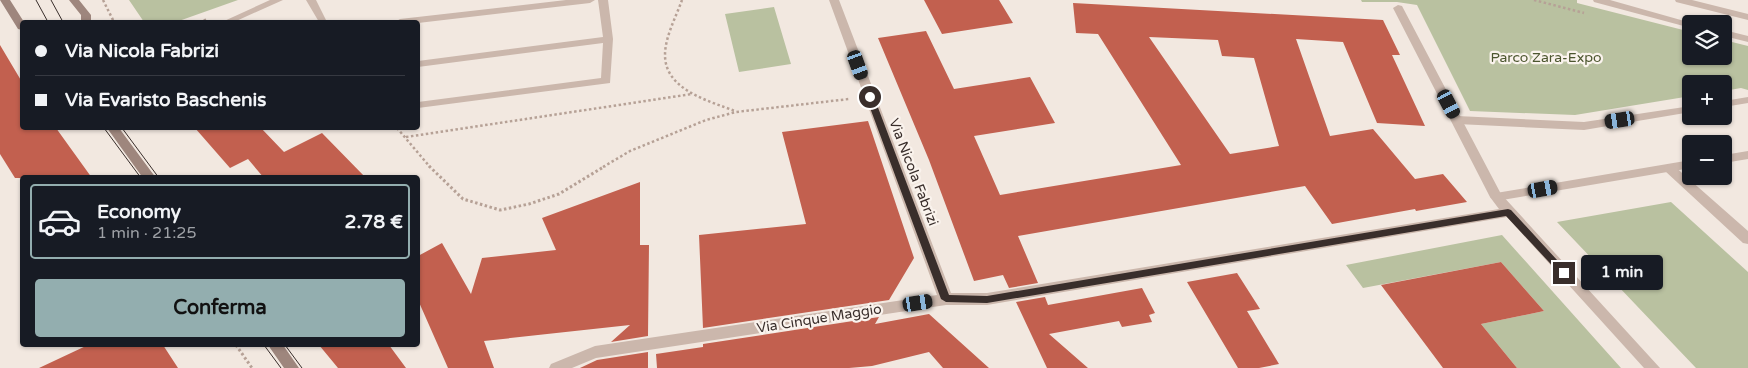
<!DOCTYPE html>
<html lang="it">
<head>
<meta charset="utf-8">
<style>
  :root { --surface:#171b24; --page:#242831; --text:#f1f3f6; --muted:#9ea1a6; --line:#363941; --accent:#93aeaf }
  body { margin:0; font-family:"Varela Round",sans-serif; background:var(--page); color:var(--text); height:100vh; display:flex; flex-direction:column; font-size:19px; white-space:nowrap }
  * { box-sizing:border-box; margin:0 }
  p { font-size:16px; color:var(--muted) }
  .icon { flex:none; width:28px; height:28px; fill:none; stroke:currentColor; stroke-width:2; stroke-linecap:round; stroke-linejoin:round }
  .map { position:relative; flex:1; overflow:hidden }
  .sheet { position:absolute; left:20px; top:175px; width:400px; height:172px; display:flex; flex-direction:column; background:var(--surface); border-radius:5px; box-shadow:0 1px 4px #0004 }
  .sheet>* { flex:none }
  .top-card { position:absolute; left:20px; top:20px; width:400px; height:110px; border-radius:5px; box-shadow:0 1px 4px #0004; display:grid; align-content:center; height:110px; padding:0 15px; background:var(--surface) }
  .buttons { position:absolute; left:1682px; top:15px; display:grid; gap:10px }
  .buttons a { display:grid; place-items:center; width:50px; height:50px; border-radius:5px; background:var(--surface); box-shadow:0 1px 4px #0004; font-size:25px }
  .end { position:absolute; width:22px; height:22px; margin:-11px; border:6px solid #392e2b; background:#fff; box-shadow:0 0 0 2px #fff }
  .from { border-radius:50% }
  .bubble { position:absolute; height:35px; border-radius:5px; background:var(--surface); box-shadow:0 1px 4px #0004; font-size:16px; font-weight:700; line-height:35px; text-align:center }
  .car { position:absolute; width:15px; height:30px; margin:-15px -8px; border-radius:6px; box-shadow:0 0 4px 1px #0007; background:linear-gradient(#222 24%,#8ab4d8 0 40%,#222 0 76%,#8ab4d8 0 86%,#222 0) }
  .top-card b { display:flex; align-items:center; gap:18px; height:48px; font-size:19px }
  .top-card b+b { border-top:1px solid var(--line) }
  .top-card i { width:12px; height:12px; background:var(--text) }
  ul { padding:9px 0 0; list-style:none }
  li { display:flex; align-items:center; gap:15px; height:75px; margin:0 10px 8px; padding:0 5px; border:2px solid transparent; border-radius:5px }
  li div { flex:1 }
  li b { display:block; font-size:19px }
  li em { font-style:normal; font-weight:700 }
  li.active { border-color:var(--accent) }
  li>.icon { width:45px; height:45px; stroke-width:1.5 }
  .action { display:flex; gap:10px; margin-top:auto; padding:10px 15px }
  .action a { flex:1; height:58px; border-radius:5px; background:var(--accent); color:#111; font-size:20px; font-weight:700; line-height:58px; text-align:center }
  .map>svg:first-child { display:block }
</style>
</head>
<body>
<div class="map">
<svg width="1748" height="368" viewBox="0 0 1748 368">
  <rect width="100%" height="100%" fill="#f2e8e0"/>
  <path fill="#b9c1a0" d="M129 0H238L176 22H144Z
    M1361 0H1577V3L1691 32V56H1724V40L1748 46V90L1741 88 1724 91V84H1691V96L1575 115 1470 111 1417 5 1397 2H1362Z
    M774 7 791 64 739 72 725 14Z
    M1671 202 1748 272V368H1696L1557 222Z
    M1502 235 1621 368H1517L1481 324 1544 311 1501 262 1363 288 1346 265Z"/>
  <path fill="#c2604f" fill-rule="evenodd" d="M924 0H999L1013 23 942 34Z
    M1073 3 1383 20 1400 55H1392L1425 126 1377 123 1343 42 1296 39 1330 136 1373 129 1415 179 1443 174 1467 202 1416 211 1415 209 1332 224 1305 186 1018 236 1038 283 1009 288 1003 275 974 281 929 160 878 38 926 31 954 89 1030 77 1055 123 974 136 1000 195 1181 165 1098 34 1076 33ZM1149 37 1218 40 1222 56 1254 58 1279 146 1230 154Z
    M0 45 22 82V128H56L92 178H15L0 154Z
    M868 121 914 258 889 300 703 328 699 235 806 224 782 132Z
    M195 128H261L284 152 322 133 366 178H264L248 159 230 168Z
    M640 182V245H649L648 336 611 342 630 325 484 341 494 368H448L418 300V256L442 243 471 294 482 258 556 250 542 218Z
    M1501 262 1544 311 1481 324 1517 368H1443L1381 285Z
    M1237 273 1260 309 1247 311 1279 364 1259 368H1238L1187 282Z
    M1142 288 1155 313 1149 315 1152 322 1122 327 1119 321 1049 334 1088 368H1047L1016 302 1045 297 1048 305Z
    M929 314 989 368H943L929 352 872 366 849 368H657L656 354 703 347V344L879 317 875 324Z
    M88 345H163L178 368H39Z
    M319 345H389L406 368H338Z
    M648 352V368H580L597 360Z"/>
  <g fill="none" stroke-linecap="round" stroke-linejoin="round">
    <path stroke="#b6a196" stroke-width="2.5" stroke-dasharray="2.5 2.5" stroke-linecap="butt" d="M103 0 114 22
      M682 0C676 17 665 37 665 55 665 90 709 101 735 111
      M1534 0 1584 13
      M199 22 208 19
      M397 128 430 167
      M406 137 692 94
      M603 167 630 151 706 120 736 112 849 99"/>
    <path stroke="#b6a196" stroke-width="3" stroke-dasharray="2.5 2.5" stroke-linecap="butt" d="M429 166 463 199 500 210 529 204 559 194 605 166
      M236 345 252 368"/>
    <path fill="#cbb7ac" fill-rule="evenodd" d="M270 0H283L234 22H222Z
      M306 0H316L327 22H319Z
      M566 0H595L590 3 418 23 395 22 400 19Z
      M598 0H608L613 39 610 83 418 108V102L601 78 603 43 418 67V61L603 37Z
      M1748 97V103L1724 107V101Z
      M1691 106V112L1584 130 1457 124 1452 120 1457 116 1584 122Z
      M1748 151V159L1724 163V155Z
      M1691 160V168L1496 201 1490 197 1496 193Z"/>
    <path fill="#cbb7ac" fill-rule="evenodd" d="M829 0H839L951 293H987L1499 209 1490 197 1393 8 1398 5 1402 6 1501 194 1660 368H1644L1507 217 987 305H946L596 358 572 368H549L551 364 595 346 937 295Z
      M1669 164 1673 165 1748 231V244L1743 243 1665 171 1663 168Z"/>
    <path fill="#cbb7ac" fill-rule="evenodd" d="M1593 0H1610L1695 24H1691V28L1594 2Z
      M1675 0H1692L1748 14V20L1676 2Z
      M1724 30 1748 36V42L1724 36Z"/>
    <path fill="#9e867d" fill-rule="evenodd" d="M0 0H10L24 22H22V30L18 29Z
      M69 0H79L91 15V22H81V15Z
      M107 128H119L156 178H143Z
      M268 345H283L299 368H284Z"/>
    <path stroke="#392e2b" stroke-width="1" d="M36 0 48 22
      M51 0 63 22
      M104 128 141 178
      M122 128 159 178
      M264 345 281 368
      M285 345 302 368"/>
  </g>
  <path fill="#392e2b" d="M867 95 874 97 949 295 987 296 1508 209 1511 210 1569 273 1564 276 1561 275 1506 216 987 303 946 302 941 299 866 97Z"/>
  <g text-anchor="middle" stroke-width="4.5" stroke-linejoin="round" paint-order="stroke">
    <g font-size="14" fill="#4c562f" stroke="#faf3ed">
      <text x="1546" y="62">Parco Zara-Expo</text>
    </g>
    <g font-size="14" fill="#392e2b" stroke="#faf3ed">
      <text transform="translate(914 172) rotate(69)" y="5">Via Nicola Fabrizi</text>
      <text transform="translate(819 318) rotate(-9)" y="5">Via Cinque Maggio</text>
    </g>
  </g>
</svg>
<div class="buttons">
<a><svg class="icon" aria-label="layers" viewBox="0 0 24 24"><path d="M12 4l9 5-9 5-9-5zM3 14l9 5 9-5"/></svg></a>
<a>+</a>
<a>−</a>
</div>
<i class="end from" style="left:870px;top:97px"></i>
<i class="end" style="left:1564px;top:273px"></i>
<div class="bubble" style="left:1581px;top:255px;width:82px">1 min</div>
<i class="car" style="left:858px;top:65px;rotate:160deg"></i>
<i class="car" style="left:1449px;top:104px;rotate:152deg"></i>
<i class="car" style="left:1620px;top:120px;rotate:261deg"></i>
<i class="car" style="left:1543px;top:189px;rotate:80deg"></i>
<i class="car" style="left:918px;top:303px;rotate:81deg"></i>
<div class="top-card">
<b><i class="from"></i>Via Nicola Fabrizi</b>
<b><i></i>Via Evaristo Baschenis</b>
</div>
<section class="sheet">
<ul>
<li class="active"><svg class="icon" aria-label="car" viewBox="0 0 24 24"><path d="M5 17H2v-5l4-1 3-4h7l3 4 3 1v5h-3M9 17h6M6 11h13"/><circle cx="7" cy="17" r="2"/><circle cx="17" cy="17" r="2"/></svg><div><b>Economy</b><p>1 min · 21:25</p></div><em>2.78 €</em></li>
</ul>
<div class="action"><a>Conferma</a></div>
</section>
</div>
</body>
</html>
